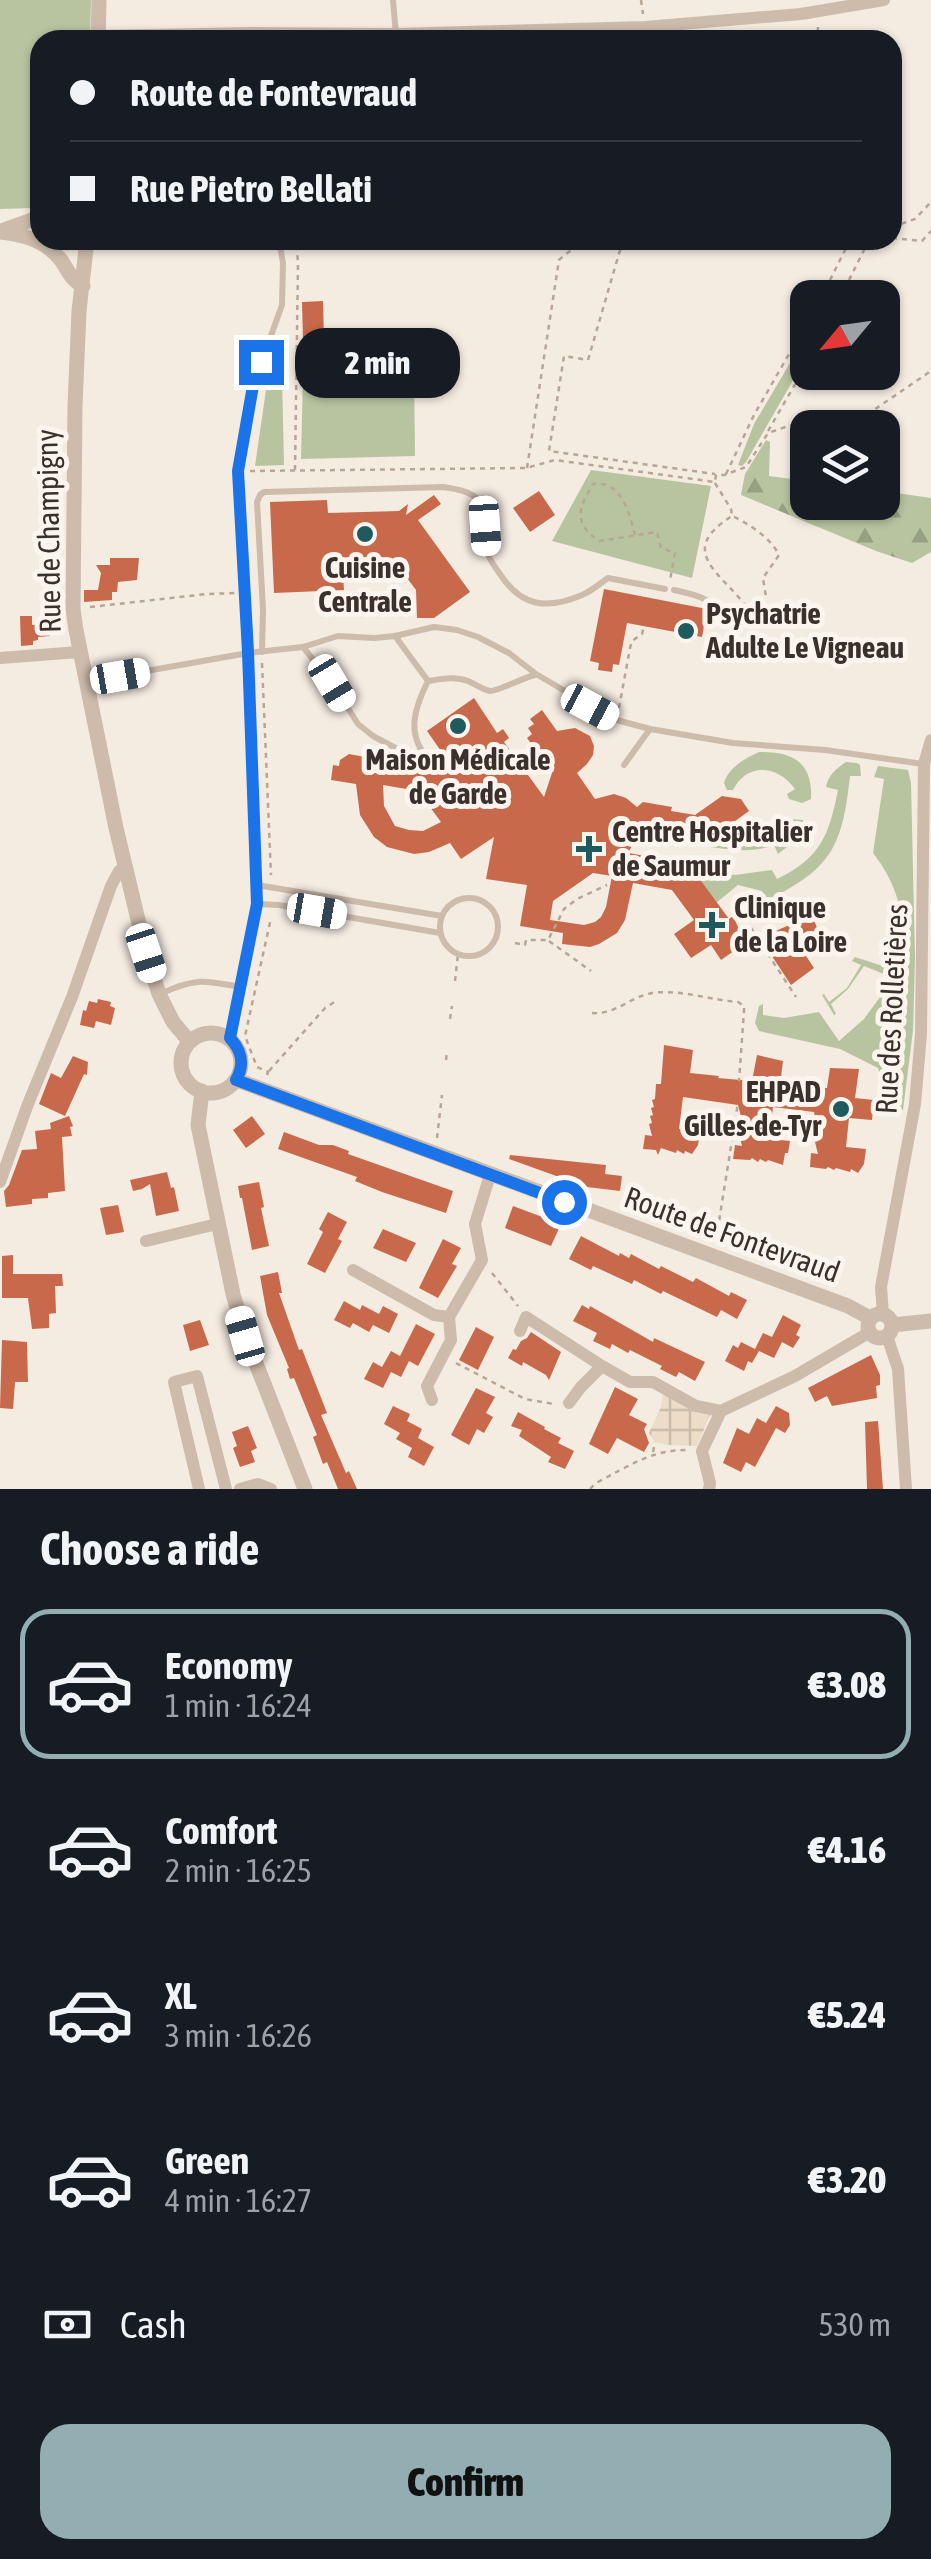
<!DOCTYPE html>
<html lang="en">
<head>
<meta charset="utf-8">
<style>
  :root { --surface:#171b24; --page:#242831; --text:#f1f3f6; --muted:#9ea1a6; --line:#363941; --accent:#92aeb2 }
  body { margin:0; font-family:"Asap Condensed",sans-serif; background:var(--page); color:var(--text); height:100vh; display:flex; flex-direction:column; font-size:38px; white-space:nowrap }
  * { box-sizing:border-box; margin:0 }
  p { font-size:32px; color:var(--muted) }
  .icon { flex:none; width:55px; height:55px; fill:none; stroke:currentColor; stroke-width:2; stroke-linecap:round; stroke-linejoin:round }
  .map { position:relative; height:1489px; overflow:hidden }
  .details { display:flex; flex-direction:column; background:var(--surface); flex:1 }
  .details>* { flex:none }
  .hud { position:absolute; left:30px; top:30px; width:872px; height:220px; border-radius:30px; box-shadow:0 2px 8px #0004; display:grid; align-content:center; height:220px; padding:0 40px; background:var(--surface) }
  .needle { width:65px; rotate:241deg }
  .buttons { position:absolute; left:790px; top:280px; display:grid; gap:20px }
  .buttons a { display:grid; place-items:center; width:110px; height:110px; border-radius:20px; background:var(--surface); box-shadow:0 2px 8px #0004; font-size:50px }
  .end { position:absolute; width:45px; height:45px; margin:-22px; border:12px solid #1a73e8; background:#fff; box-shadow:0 0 0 5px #fff }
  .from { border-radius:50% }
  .bubble { position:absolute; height:70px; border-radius:30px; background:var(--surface); box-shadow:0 2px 8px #0004; font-size:32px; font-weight:800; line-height:70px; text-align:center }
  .car { position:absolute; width:30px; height:60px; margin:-30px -15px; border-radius:12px; box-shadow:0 0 8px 2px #0007; background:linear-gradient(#fff 24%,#345 0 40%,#fff 0 76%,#345 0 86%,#fff 0) }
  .hud b { display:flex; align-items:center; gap:35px; height:95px; font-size:38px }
  .hud b+b { border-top:2px solid var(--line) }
  .hud i { width:25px; height:25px; background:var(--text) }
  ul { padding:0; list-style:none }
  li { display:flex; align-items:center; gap:30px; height:150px; margin:0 20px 15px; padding:0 20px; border:5px solid transparent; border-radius:30px }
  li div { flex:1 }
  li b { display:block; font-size:38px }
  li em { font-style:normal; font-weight:800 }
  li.current { border-color:var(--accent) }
  li>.icon { width:90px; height:90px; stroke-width:1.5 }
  h2 { padding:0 40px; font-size:45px; line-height:120px }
  .pay { display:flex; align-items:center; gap:25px; height:110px; padding:0 40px; font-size:38px }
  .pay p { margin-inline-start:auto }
  .action { display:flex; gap:20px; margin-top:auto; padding:20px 40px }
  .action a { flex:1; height:115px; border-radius:30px; background:var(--accent); color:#111; font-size:40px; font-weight:800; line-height:115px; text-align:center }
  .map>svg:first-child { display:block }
</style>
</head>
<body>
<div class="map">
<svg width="931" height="1489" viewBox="0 0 931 1489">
  <defs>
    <pattern id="forest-firs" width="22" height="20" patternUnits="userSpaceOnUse" patternTransform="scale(2.5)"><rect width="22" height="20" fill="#b8c4a0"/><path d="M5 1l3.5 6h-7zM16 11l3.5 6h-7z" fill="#97a083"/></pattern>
    <pattern id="plaza-grid" width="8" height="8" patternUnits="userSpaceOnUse" patternTransform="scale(2.5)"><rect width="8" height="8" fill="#ecdcc8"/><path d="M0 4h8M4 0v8" fill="none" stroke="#cbbdac"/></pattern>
  </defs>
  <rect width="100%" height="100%" fill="#f4ebe1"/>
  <path fill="#b8c4a0" d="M0 0H91L90 40H40V205L33 208 0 209Z
    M807 334V356L746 462 742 466 738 465 754 424Z
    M414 369 415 456 301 459 303 375Z
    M268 376H282L284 465 255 466Z
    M591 470 711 486 692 578 552 541Z
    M759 752C792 751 813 762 811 799L802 803 789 799 787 794 795 789C778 765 747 762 733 790H727L724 783C728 768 745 758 759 752Z
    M846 762 857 763 860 765 861 776H850C843 837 836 865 779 894L783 905 777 907H769L762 891 738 885 716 903 695 872 698 870 735 875 772 870 777 879C821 858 829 835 838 790L826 787C828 775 836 769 846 762Z
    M878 766 908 770 911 783 915 958 913 1030 903 1110 884 1105 883 1086 878 1068 840 1049 759 1031 755 1023 759 1006 763 1004V1015L784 1018 819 1012 839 1041 864 1019 894 978 864 966 848 989 831 1004 836 1014 834 1015 822 995 824 994 829 1002 847 988 861 965 852 961 855 957 898 971C910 929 900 887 873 853L884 779 874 777Z
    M789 819 803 820 804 828 792 843 778 854 774 845C752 853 734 850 711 847L738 825C753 841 769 842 786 830L782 823Z"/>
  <path fill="url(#forest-firs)" d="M766 440 770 442 769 476 807 481 808 502H882L883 491 931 498V552L912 563 876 551 741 495 745 474Z"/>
  <path fill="url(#plaza-grid)" d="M663 1393 697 1413 710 1415 697 1446 668 1445 655 1442 649 1433 661 1407Z"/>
  <path fill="#c8694b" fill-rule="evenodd" d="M323 301 324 340H303L302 302Z
    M539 491 555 515 530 532 513 508Z
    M434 495 441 504 418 520 470 592 434 618H417L416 590 392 558 342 560 344 590 274 593 270 502 327 500 328 513 399 511 408 504 406 515Z
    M110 558H139L137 580 118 582 117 592H112V600L84 602V590H98L101 573 96 565H110Z
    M604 589 707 609 702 637 627 623 619 665 613 664 612 672 598 670 599 663 590 661Z
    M20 616H32V625L49 624 50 636 38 637V640L33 641V645L21 646Z
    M474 698 497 733 503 729 509 738 504 742 544 797 552 773 527 738 532 734 528 728 534 724 530 719 542 710 557 731 575 728 590 736 594 746 593 755 587 764 577 773 595 799 614 794 626 798 637 807 643 802 672 807 671 811 695 815 722 796 741 799 749 811 706 842 640 831 628 853 688 863 729 919 733 916 739 929 741 946 721 960 711 945 691 958 674 934 694 920 672 890 633 883 625 920 617 933 599 944 590 947 562 944 563 933 520 926 527 885 486 879 494 837 461 859 450 843 429 852 414 854 387 847 374 837 360 815 356 784 331 780 333 765 339 766 340 760 349 754 435 770 440 765 436 758 443 754 427 731ZM383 785 418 791 441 822 423 831 409 830 395 826 384 806ZM593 873 612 876 606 907 601 917 595 922 584 925 550 920 553 901Z
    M812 915 821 938 800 947 814 968 791 985 760 938Z
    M98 999 111 1002 110 1006 115 1008 111 1025 96 1021 94 1028 80 1025 83 1010 86 1011 89 1001 97 1003Z
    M664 1045 693 1050 690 1073 719 1076 718 1078 752 1081 757 1055 783 1061 780 1085 827 1088 830 1068 859 1069 855 1098 874 1100 872 1120 849 1118 846 1147 866 1149 864 1164 858 1173 851 1169 850 1172 836 1168 834 1170 828 1167 826 1169 810 1167 811 1153 818 1154 815 1142 818 1141 816 1133H819L814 1112 773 1107 769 1139 790 1141 788 1153H785L783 1165 768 1160 766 1162 760 1159 758 1162 752 1158 750 1160 733 1159 735 1145 742 1146 739 1133H742L740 1125 743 1124 738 1105 683 1097 679 1129 700 1131 698 1145 692 1154 685 1151 684 1154 677 1150 676 1153 661 1148 658 1155 656 1150 643 1149 645 1135 652 1136 649 1124 652 1123 650 1116 653 1115 651 1108 654 1107 652 1100 655 1099 656 1084H661Z
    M73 1056 88 1062 87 1075 84 1074 65 1116 39 1104 51 1073 61 1078Z
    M69 1116 73 1126 70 1127 72 1136 62 1137 65 1191 48 1193V1198L32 1199V1204L6 1207 4 1191 9 1185 22 1150 37 1149 35 1131 51 1129 50 1123Z
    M252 1116 265 1134 246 1148 233 1130Z
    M284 1132 319 1145H333L349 1151 348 1154 453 1191 446 1213 382 1192 355 1181 357 1177 278 1149Z
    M510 1155 606 1165 605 1174 622 1176 620 1191 587 1187 509 1159Z
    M167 1172 171 1188 174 1187 179 1211 156 1216 150 1184 142 1189 133 1191 130 1180Z
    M259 1182 264 1207 261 1208 269 1246 252 1250 242 1198H240L238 1186Z
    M118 1205 124 1232 106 1235 100 1208Z
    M513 1206 561 1224 551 1246 505 1228Z
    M328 1212 347 1222 338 1239 342 1241 325 1273 307 1264 323 1232 319 1229Z
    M383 1229 416 1243 406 1262 373 1248Z
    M581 1236 619 1256 620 1253 629 1258 631 1254 659 1269 661 1266 693 1282 696 1278 729 1296 731 1292 747 1300 737 1319 721 1310 717 1317 663 1291 661 1294 634 1280 632 1284 593 1266 591 1270 569 1259Z
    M443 1239 461 1248 452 1264 457 1266 438 1298 419 1288Z
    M13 1255V1274H62L63 1286H55L56 1313 49 1314V1328L32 1329 28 1298H2V1256Z
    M278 1272 282 1293H279L299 1350 302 1349 327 1413 321 1415 346 1473 349 1471 357 1489H338L327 1462 323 1464 313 1437 317 1435 294 1378 290 1379 287 1369 289 1368 267 1315 260 1276Z
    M344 1301 360 1310 362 1305 379 1314 383 1306 398 1314 389 1333 373 1325 369 1332 353 1323 350 1328 334 1320Z
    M582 1305 589 1309 590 1306 653 1342 654 1338 705 1362 695 1381 679 1372 676 1377 660 1369 662 1366 630 1350 628 1353 612 1344 610 1349 593 1341 597 1333 573 1321Z
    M783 1315 801 1325 796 1335 800 1337 793 1348 782 1342 774 1358 759 1351 752 1363 748 1361 744 1371 725 1361 733 1345 738 1348 741 1342 755 1349 763 1333 772 1337Z
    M200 1320 209 1345 190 1351 183 1325Z
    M416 1324 435 1334 418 1366 409 1361 401 1377 391 1372 383 1388 364 1379 373 1362 382 1367 391 1351 400 1356Z
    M476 1327 494 1337 478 1370 459 1360Z
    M531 1332 561 1352 549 1380 546 1375 523 1362 522 1366 508 1358 513 1349 516 1350 521 1341 527 1338Z
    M2 1340 27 1342 28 1382H15L13 1409 0 1408Z
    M871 1355 880 1375V1385L876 1386 877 1398 832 1406 827 1396 815 1402 808 1388Z
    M615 1387 638 1399 629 1415 647 1424 644 1429 649 1443 644 1452 617 1438 608 1454 589 1444Z
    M476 1388 495 1397 486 1413 493 1417 484 1433 477 1429 469 1445 451 1435Z
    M393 1406 410 1414 407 1421 422 1429 418 1438 434 1447 424 1466 408 1457 412 1448 396 1439 400 1433 384 1424Z
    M776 1406 789 1413 790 1425 785 1433 776 1428 755 1467 746 1462 741 1472 723 1463 737 1428 749 1434 757 1418 766 1423Z
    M518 1412 545 1427 544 1429 561 1438 558 1443 574 1451 565 1469 548 1462 551 1457 519 1436 522 1430 511 1426Z
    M878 1421 883 1489H867L865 1422Z
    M248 1426 257 1448 251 1451 255 1462 240 1467 233 1448 237 1446 232 1432Z"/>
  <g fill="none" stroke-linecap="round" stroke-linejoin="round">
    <path stroke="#b9a596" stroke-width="2.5" stroke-dasharray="5 5" stroke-linecap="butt" d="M641 0 643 14
      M817 40 818 27
      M892 227 915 219 931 202
      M892 238 922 241 931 231
      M623 240 588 360 564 356 549 451 715 474
      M821 298 850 240
      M840 298 869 240
      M768 431 808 362
      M527 468 559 260C574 246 586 242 606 240
      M295 470 298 263 296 240
      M250 471 526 468 555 460 715 482 716 475H724L746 467 768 433 794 424 837 427 859 420 931 371
      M726 474 754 415 808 321
      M715 483 731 509 732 516C749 524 770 537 779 555L763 578 766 597 750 608 746 606C720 572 676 551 732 516
      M635 535C629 512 621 480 593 484 578 509 573 523 599 541L657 532 661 548 675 553 670 580
      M90 607 207 594 236 593
      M262 663 271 875
      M619 708 630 648 632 641 642 634 644 626
      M751 928 796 997
      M549 941 591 971
      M515 943 525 945 526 940H548L564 909 577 899 607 885
      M455 981 458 954
      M592 1013C615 1015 630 997 652 993 680 989 710 1000 738 1002L744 1006V1011L739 1081
      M450 1019 452 1006
      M446 1060 447 1051
      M269 1071 325 1008 336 1001
      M267 1075 268 1072 257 1067 245 1036 271 918
      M437 1138 442 1095
      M716 1240 738 1103
      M492 1273 518 1306
      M456 1363 525 1399 554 1404
      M653 1452 655 1442
      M590 1489 596 1483C629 1466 652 1449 690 1450"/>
    <path stroke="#cdbbac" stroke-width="6" d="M393 0 396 34
      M674 590C698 595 717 599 726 625
      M395 636 428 681C413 711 405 738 433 764
      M303 647 332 683 358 724 373 736 403 752 421 753
      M262 652 263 609 257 502 260 495 264 492 443 487C457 489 477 492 484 507 489 521 482 540 488 554 490 561 496 568 500 574 521 607 547 610 582 595 592 591 599 584 608 578L665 589
      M90 681 248 653 303 647 338 636 374 638 395 636 434 627 457 630 478 637 509 653 536 674 613 719 650 729 733 743 825 750 923 764
      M428 681C442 679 455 676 468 681 475 684 483 690 490 691 496 692 525 677 535 675
      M624 765 650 729
      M257 885 442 916
      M440 927a29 29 0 1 1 58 0a29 29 0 1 1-58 0Z
      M257 904 279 905 440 933
      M160 994C194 978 203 980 240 987
      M231 1039 257 904 248 653 238 471 253 386 282 305 283 263 279 240"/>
    <path stroke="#cdbbac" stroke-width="12" d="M98 36 248 33 396 34 645 27 801 14 884 0
      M0 658 79 652
      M0 1182 28 1104 72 997 111 886 119 871 125 867
      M146 1241 217 1224
      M353 1270 434 1315 449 1317
      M883 1314 881 1287 915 1104 921 1034 924 764 931 740
      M520 1331 526 1317 602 1366
      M887 1336 898 1369 906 1489
      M432 1400 427 1386 451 1340 449 1317 482 1260 475 1224 490 1175
      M569 1403 581 1387 602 1366 630 1382H653L696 1406 721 1411 795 1376 870 1332
      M199 1489 174 1382 197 1376 226 1489
      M240 1489 258 1484 271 1489
      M709 1489 710 1483 702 1451 721 1411"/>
    <path stroke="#cdbbac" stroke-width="15" d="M98 40 99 0
      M1 231 40 217
      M0 232C25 235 45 240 61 260 68 270 71 280 83 286
      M87 240 79 311 75 406 73 609 76 630 116 828 146 953 159 994 173 1022 189 1041
      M181 1063a30 30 0 1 1 60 0a30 30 0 1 1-60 0Z
      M237 1080 848 1306 870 1318
      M202 1091 198 1125 233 1294 245 1335 305 1489
      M868 1326a12 12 0 1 1 24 0a12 12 0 1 1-24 0Z
      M892 1325 931 1321"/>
  </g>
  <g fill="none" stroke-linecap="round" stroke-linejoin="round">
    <path stroke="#1a73e8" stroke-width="12" d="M261 362 253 386 238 471 248 652 257 904 230 1038C242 1051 245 1064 236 1080L564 1202"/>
  </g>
  <g fill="#1f5a5e" stroke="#fbf5ee" stroke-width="4">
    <circle cx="365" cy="534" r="10"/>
    <circle cx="686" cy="631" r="10"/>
    <circle cx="458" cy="726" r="10"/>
    <path d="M584 834h10v10h10v10h-10v10h-10v-10h-10v-10h10z"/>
    <path d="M707 910h10v10h10v10h-10v10h-10v-10h-10v-10h10z"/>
    <circle cx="841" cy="1109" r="10"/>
  </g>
  <g text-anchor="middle" stroke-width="10" stroke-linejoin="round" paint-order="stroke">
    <g font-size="30" fill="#3b302b" stroke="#fbf5ee">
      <text transform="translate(49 531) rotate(-91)" y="10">Rue de Champigny</text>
      <text transform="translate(892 1009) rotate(-87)" y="10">Rue des Rolletières</text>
      <text transform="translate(732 1235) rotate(20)" y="10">Route de Fontevraud</text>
    </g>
    <g font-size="30" font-weight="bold" fill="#3b302b" stroke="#fbf5ee" text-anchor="start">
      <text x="365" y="578" text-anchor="middle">Cuisine<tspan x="365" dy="34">Centrale</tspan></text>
      <text x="706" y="624">Psychatrie<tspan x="706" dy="34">Adulte Le Vigneau</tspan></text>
      <text x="458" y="770" text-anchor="middle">Maison Médicale<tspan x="458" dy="34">de Garde</tspan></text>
      <text x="612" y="842">Centre Hospitalier<tspan x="612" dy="34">de Saumur</tspan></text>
      <text x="734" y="918">Clinique<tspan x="734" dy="34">de la Loire</tspan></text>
      <text x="821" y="1102" text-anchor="end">EHPAD<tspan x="821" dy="34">Gilles-de-Tyr</tspan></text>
    </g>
  </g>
</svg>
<div class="buttons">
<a><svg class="needle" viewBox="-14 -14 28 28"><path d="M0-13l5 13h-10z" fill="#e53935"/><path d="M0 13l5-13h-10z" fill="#9ea1a6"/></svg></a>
<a><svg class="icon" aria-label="layers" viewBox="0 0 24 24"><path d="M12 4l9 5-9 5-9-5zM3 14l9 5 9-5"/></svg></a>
</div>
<i class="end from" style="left:564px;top:1202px"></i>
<i class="end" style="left:261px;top:362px"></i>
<div class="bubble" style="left:295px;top:328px;width:165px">2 min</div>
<i class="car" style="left:485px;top:526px;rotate:176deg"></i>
<i class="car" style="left:120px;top:676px;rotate:80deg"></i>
<i class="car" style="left:332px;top:683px;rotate:149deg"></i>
<i class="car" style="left:590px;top:707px;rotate:118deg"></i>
<i class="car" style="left:317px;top:911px;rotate:100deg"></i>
<i class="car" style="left:146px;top:953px;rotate:162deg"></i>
<i class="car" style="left:245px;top:1336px;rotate:344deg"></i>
<div class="hud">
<b><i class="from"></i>Route de Fontevraud</b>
<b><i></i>Rue Pietro Bellati</b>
</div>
</div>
<section class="details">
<h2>Choose a ride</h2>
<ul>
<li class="current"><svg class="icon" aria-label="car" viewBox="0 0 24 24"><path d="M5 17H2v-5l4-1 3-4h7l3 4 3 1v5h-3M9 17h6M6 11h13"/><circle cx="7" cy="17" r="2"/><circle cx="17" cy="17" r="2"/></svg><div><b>Economy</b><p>1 min · 16:24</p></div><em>€3.08</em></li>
<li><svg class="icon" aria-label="car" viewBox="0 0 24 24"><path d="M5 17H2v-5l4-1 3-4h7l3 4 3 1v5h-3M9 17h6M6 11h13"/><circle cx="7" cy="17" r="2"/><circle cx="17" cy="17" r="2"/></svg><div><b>Comfort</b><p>2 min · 16:25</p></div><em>€4.16</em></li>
<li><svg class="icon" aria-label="car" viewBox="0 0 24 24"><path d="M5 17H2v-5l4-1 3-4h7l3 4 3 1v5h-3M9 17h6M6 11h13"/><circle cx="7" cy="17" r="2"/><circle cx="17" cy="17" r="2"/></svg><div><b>XL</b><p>3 min · 16:26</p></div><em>€5.24</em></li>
<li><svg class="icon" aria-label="car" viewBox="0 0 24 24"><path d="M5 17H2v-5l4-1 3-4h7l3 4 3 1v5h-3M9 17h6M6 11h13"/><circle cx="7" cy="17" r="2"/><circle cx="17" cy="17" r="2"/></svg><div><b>Green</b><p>4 min · 16:27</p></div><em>€3.20</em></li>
</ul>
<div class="pay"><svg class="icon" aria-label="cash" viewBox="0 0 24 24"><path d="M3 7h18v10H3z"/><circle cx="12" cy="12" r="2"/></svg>Cash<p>530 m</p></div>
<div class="action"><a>Confirm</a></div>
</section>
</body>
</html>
